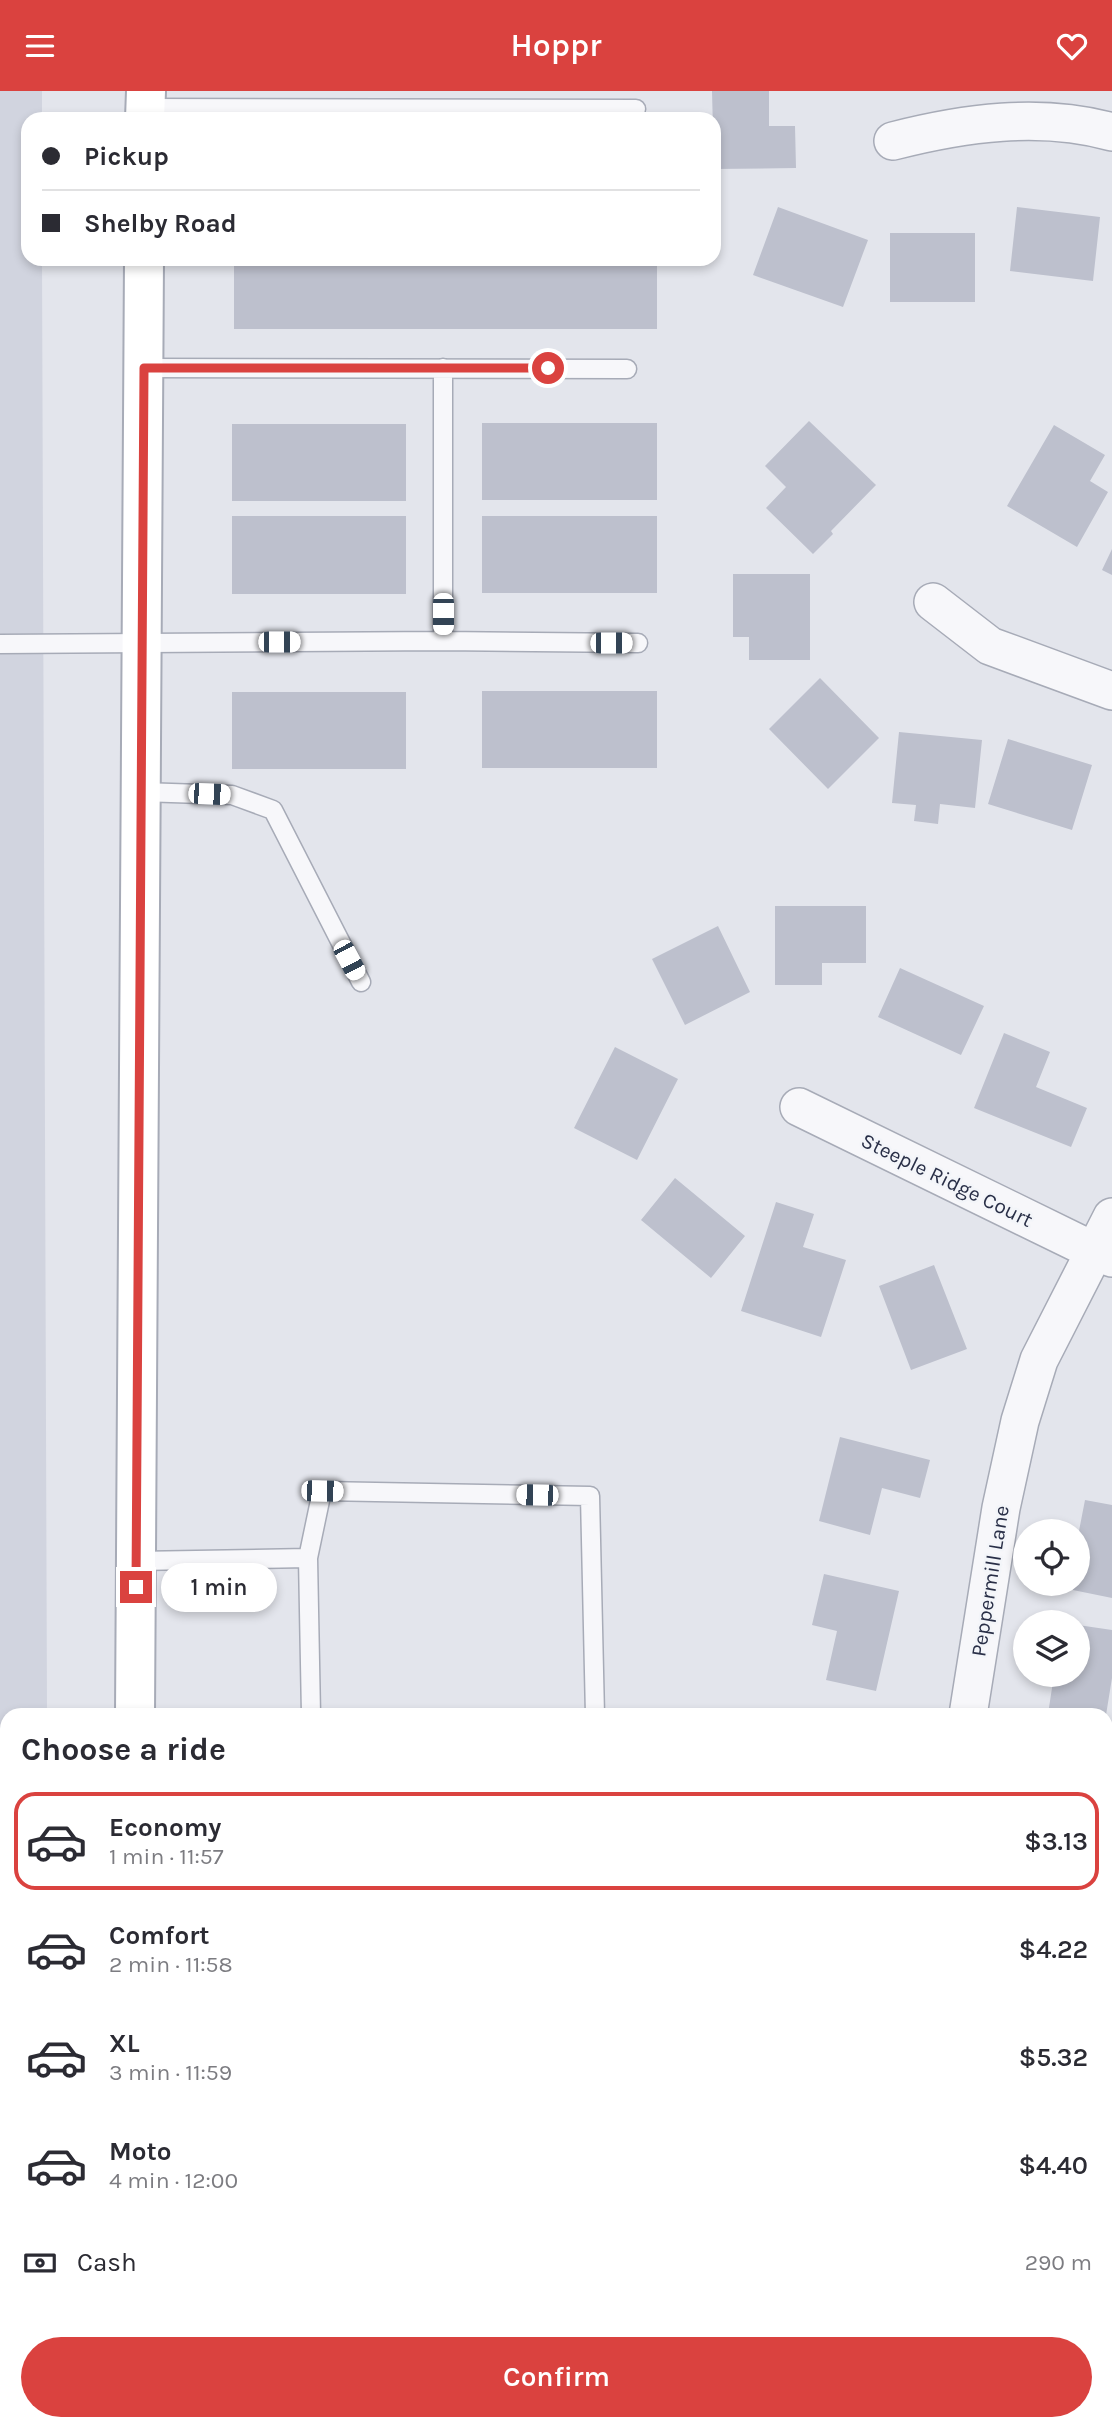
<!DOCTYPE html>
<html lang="en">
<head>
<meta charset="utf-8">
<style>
  :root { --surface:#fff; --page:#f7f7f7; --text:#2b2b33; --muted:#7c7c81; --line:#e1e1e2; --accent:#da423f }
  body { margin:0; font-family:Karla,sans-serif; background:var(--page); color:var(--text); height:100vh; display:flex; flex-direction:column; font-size:26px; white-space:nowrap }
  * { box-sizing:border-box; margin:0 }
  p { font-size:23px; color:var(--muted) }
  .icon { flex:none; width:38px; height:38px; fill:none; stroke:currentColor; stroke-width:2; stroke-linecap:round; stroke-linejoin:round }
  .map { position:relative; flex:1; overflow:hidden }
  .drawer { position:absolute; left:0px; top:1617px; width:1113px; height:723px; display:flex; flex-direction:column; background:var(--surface); border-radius:21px 21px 0 0; box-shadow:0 4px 10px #0003 }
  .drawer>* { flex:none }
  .hud { position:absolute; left:21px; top:21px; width:700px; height:154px; border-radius:21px; box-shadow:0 4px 10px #0003; display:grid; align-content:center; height:154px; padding:0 21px; background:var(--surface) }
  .fabs { position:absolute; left:1013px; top:1428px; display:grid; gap:14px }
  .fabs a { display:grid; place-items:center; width:77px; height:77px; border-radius:50%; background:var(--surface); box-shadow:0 4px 10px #0003; font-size:35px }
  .end { position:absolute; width:32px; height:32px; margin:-16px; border:9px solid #da423f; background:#fff; box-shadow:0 0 0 4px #fff }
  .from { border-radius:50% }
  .bubble { position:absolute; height:49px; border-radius:24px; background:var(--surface); box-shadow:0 4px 10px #0003; font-size:23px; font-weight:600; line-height:49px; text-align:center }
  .car { position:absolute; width:21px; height:42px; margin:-21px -10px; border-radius:9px; box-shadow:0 0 5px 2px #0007; background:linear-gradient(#fff 24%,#345 0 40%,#fff 0 76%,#345 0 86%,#fff 0) }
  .hud b { display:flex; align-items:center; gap:24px; height:66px; font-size:26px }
  .hud b+b { border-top:2px solid var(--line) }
  .hud i { width:18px; height:18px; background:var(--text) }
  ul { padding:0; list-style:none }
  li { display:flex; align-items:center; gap:21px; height:98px; margin:0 14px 10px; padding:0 7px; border:4px solid transparent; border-radius:21px }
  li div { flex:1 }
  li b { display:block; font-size:26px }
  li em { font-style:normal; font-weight:600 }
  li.selected { border-color:var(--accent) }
  li>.icon { width:63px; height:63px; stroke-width:1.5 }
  h2 { padding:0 21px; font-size:32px; line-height:84px }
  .pay { display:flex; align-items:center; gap:18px; height:77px; padding:0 21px; font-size:26px }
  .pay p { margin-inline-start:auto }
  .action { display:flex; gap:14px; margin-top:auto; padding:14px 21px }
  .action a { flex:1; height:80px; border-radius:42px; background:var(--accent); color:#fff; font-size:28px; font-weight:600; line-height:80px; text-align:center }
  header { display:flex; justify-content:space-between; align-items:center; height:91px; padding:0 21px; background:var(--accent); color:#fff; font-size:32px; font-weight:600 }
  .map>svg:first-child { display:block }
</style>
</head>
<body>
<header><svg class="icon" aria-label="menu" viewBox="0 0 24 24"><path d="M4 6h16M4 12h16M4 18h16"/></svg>Hoppr<svg class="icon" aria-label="heart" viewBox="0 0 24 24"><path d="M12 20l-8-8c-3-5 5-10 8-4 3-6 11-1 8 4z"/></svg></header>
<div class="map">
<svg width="1112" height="2339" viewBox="0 0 1112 2339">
  <rect width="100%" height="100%" fill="#e3e5ec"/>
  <path fill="#d1d4df" d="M0 0H42V28H28V168H42L47 1624H7V1873H0Z"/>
  <path fill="#bdc0cd" d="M712 0H769V35H795L796 77 714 78Z
    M778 116 868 149 843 216 753 184Z
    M1017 116 1100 126 1093 190 1010 180Z
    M890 142H975V211H890Z
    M234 168H657V238H234Z
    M809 330 876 394 831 440 833 443 813 463 766 417 786 396 765 375Z
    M482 332H657V409H482Z
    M232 333H406V410H232Z
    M1054 334 1105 364 1090 390 1108 401 1077 456 1007 415Z
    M232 425H406V503H232Z
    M482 425H657V502H482Z
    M1112 458V484L1102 479Z
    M733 483H810V569H749V546H733Z
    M820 587 879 647 828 698 769 638Z
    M482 600H657V677H482Z
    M232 601H406V678H232Z
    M899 641 982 649 975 717 940 713 938 733 914 730 916 714 892 712Z
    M1008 648 1092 674 1072 739 988 713Z
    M775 815H866V872H822V894H775Z
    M718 835 750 901 685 934 652 868Z
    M900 877 984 915 961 964 878 926Z
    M1004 942 1050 961 1036 996 1087 1017 1071 1056 974 1017Z
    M615 956 678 988 637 1069 574 1037Z
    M675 1087 745 1145 711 1187 641 1129Z
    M776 1111 814 1123 803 1156 846 1169 821 1246 741 1220Z
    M934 1174 967 1258 911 1279 879 1195Z
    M840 1346 930 1369 920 1407 882 1397 870 1444 819 1430Z
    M1085 1409 1112 1414V1507L1068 1498 1069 1493H1078V1445Z
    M824 1483 899 1500 876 1600 826 1589 837 1540 812 1534Z
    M1078 1534 1112 1539V1587L1106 1624 1048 1623 1054 1584H1078Z
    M1106 1659H1112V1746H1106Z
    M355 2333H581V2339H355Z"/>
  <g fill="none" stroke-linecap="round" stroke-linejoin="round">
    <defs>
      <path id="service" d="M145 17 636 18
        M144 277 627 278
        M443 277V550L638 552
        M0 553 443 550
        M141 701 232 704 273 719 361 891
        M308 1467 311 1624
        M136 1470 308 1467 322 1400 590 1405 595 1624
        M290 2339V2333"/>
      <path id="minor" d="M893 50C963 32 1040 21 1112 41
        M933 511 990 555 1112 600
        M799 1016 1096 1161 1112 1167
        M968 1624 1001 1417 1020 1330 1039 1269 1112 1126"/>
      <path id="tertiary" d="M135 2333V2339"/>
      <path id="secondary" d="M145 28 146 0
        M135 1624 144 168
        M0 1966H7
        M1106 1970 1112 1969"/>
    </defs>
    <use href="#service" stroke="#a7abb7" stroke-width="21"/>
    <use href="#minor" stroke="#a7abb7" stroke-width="40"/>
    <use href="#tertiary" stroke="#a7abb7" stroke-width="42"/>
    <use href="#secondary" stroke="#a7abb7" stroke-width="42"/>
    <use href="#service" stroke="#f7f7fa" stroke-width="18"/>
    <use href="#minor" stroke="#f7f7fa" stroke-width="37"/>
    <use href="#tertiary" stroke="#f7f7fa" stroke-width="38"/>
    <use href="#secondary" stroke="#fff" stroke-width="38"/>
  </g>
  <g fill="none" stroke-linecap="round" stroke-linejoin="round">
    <path stroke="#da423f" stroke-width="9" d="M136 1496 144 277H548"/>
  </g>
  <g text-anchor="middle" stroke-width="5" stroke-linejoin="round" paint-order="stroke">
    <g font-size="21" fill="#292f47" stroke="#f3f5f9">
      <text transform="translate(947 1089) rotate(26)" y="7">Steeple Ridge Court</text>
      <text transform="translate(990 1490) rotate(-81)" y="7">Peppermill Lane</text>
    </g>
  </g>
</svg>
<div class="fabs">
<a><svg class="icon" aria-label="locate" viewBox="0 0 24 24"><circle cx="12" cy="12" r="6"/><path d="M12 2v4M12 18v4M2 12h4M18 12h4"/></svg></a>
<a><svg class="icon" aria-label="layers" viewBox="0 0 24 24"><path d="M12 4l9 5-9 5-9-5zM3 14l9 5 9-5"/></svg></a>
</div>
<i class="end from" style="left:548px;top:277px"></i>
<i class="end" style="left:136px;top:1496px"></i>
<div class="bubble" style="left:161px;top:1472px;width:116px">1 min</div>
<i class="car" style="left:443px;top:523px;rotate:180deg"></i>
<i class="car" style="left:279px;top:551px;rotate:90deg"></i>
<i class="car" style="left:611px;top:552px;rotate:90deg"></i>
<i class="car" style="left:209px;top:703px;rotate:92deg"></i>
<i class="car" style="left:349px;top:869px;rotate:152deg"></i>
<i class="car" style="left:322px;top:1400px;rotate:91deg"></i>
<i class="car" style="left:537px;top:1404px;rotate:271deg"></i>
<div class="hud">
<b><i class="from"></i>Pickup</b>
<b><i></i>Shelby Road</b>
</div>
<section class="drawer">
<h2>Choose a ride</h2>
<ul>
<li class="selected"><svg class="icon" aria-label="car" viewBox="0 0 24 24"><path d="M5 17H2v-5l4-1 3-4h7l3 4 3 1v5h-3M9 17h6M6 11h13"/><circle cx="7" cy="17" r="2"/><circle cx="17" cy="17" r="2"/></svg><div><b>Economy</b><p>1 min · 11:57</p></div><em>$3.13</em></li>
<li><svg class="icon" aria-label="car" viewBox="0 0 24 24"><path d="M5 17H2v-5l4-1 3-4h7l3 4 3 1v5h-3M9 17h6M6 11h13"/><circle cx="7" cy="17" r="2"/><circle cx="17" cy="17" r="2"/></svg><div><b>Comfort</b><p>2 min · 11:58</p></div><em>$4.22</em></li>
<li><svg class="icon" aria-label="car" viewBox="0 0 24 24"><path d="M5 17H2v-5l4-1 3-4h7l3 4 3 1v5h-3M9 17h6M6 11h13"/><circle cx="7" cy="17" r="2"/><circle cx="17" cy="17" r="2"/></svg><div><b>XL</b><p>3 min · 11:59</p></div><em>$5.32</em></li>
<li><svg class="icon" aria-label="car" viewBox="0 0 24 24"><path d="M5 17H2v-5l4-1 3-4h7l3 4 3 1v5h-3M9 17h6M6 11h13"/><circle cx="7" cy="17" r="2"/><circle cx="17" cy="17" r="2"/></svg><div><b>Moto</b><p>4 min · 12:00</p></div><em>$4.40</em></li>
</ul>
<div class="pay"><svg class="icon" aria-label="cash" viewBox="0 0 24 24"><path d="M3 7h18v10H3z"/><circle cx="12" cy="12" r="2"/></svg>Cash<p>290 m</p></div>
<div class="action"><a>Confirm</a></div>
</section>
</div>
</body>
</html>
